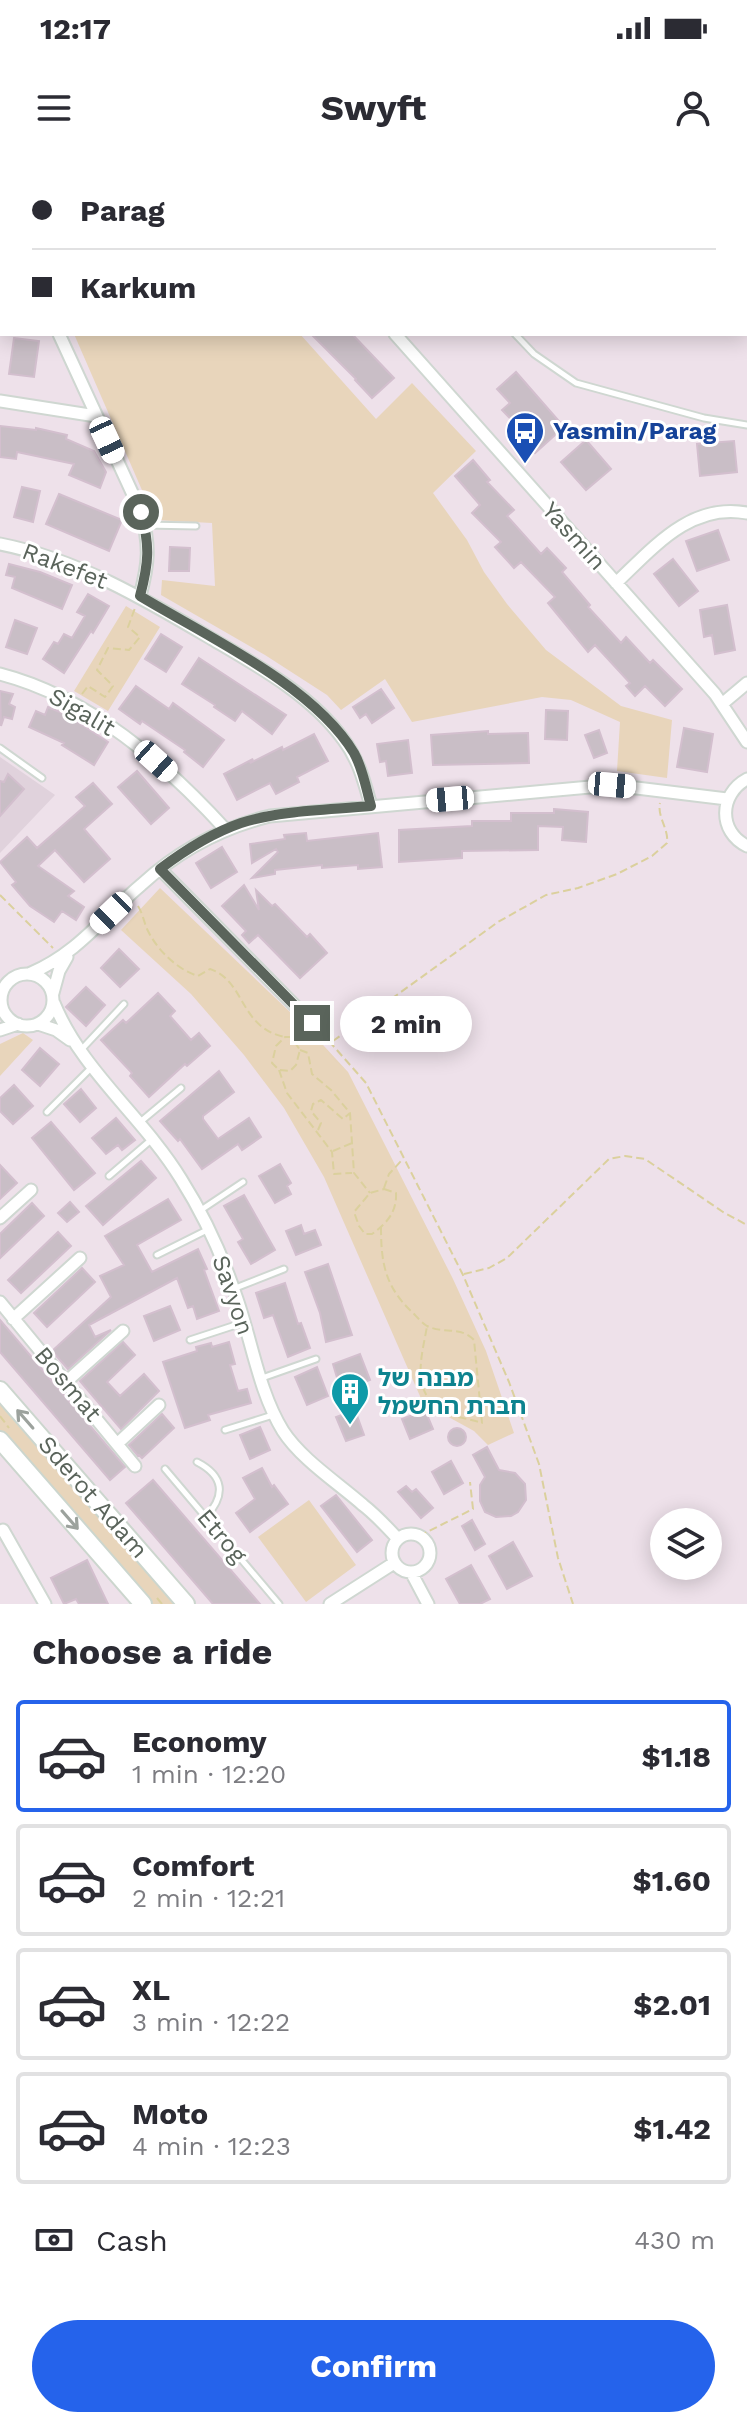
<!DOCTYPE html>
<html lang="en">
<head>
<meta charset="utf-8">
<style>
  :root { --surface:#fff; --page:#f7f7f7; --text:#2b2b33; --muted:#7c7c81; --line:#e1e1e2; --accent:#2563eb }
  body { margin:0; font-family:"Work Sans","Noto Sans Hebrew",sans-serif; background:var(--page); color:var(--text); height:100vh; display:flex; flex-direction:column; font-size:30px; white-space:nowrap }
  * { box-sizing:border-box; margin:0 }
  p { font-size:26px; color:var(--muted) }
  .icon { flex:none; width:44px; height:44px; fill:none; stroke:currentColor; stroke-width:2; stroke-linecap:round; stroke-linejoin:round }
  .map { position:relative; height:1444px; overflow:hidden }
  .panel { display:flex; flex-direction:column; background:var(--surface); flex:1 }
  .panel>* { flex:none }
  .hud { position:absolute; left:0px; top:0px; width:748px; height:176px; box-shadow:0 4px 20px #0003; display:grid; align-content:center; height:176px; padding:0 32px; background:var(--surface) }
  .tools { position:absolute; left:650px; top:1348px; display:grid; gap:16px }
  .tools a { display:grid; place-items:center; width:72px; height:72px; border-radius:50%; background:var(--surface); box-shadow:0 4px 20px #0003; font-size:40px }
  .end { position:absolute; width:36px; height:36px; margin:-18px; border:10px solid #5a645b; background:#fff; box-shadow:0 0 0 4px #fff }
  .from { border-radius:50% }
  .bubble { position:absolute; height:56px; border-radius:28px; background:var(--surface); box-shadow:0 4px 20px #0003; font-size:26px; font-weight:700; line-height:56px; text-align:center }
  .car { position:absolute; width:24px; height:48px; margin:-24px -12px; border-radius:10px; box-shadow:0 0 6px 2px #0007; background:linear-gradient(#fff 24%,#345 0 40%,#fff 0 76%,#345 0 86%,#fff 0) }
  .hud b { display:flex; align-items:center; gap:28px; height:76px; font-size:30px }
  .hud b+b { border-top:2px solid var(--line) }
  .hud i { width:20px; height:20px; background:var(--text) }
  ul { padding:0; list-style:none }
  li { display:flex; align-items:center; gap:24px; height:112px; margin:0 16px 12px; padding:0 16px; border:4px solid var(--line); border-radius:8px }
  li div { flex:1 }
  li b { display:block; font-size:30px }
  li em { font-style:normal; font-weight:700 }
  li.on { border-color:var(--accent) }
  li>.icon { width:72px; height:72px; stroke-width:1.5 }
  h2 { padding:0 32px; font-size:36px; line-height:96px }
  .pay { display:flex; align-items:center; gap:20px; height:88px; padding:0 32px; font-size:30px }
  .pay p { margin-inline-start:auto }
  .button { display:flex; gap:16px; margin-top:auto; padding:16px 32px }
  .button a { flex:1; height:92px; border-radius:48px; background:var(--accent); color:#fff; font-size:32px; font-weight:700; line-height:92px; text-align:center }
  .status { display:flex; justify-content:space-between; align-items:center; height:56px; padding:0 40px; background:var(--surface); direction:ltr }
  .status svg { height:22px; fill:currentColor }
  header { display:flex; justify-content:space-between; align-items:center; height:104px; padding:0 32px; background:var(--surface); font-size:36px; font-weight:700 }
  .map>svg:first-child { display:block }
</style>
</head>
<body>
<div class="status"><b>12:17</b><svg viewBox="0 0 49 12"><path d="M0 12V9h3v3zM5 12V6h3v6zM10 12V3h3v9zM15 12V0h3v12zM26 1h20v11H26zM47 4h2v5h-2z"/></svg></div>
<header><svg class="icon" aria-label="menu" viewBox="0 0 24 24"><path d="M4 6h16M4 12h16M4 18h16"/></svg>Swyft<svg class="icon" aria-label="person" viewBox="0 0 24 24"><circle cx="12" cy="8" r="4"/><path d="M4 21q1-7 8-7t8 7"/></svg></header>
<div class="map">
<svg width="747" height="1444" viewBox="0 0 747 1444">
  <rect width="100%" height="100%" fill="#eee1ea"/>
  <path fill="#e0d2dc" d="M0 597 55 635 0 693Z"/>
  <path fill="#e8d5bb" d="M30 0H216L218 2H30Z
    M74 174H300L376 259 412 223 476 291 433 333 467 380 484 412 507 444 546 490 621 546 672 560 667 618 617 611 620 562 571 540 542 537 412 562 385 519 341 550 327 535 265 495 161 435 162 420 215 426 212 363 155 360Z
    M126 446 160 467 108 551 74 531Z
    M160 728 312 873 348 912 453 1119 486 1191 514 1273 488 1285 474 1271 423 1243 324 1017 284 948 244 895 191 834 121 770Z
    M23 873 33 880 0 916V884Z
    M0 1241 177 1444H149L0 1273Z
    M309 1340 356 1405 306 1442 258 1377Z"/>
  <path fill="#c9bec6" stroke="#d3bfce" stroke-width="2" d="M311 174H352L394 218 372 238 355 220 356 219Z
    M14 178 39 181 34 217 9 214Z
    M516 212 564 267 535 293 519 276 523 272 502 250 510 243 497 229Z
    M0 266 36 270V268L67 275 66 279 94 291 106 312 100 328 69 315 74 304 17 292 16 299 0 297Z
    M586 280 611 309 586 330 561 302Z
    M734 281 737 312 700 316 697 284Z
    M473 300 490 320 487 322 514 350 507 356 541 394 547 388 566 408 562 412 590 445 588 447 621 483 626 477 650 503 653 500 682 529 665 546 645 526 635 536 626 526 630 523 595 485 588 492 548 443 555 437 521 402 514 408 495 387 501 382 472 353 480 345 455 316Z
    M22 327 40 331 33 362 14 357Z
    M59 334 122 360 109 391 46 364Z
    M718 370 729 400 697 411 686 381Z
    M170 387 190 388 189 411H169Z
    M673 399 698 431 679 446 654 414Z
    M9 404 40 412 72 425 62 449 12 428 15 417 6 415Z
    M88 434 109 446 93 473 91 471 64 513 43 499 54 482 58 484 64 474 72 478 85 456 77 452Z
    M727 445 735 490 715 494 712 475 704 477 700 450Z
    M15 460 37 468 27 494 6 487Z
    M161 474 182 487 166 512 145 499Z
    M199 498 286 555 272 574 242 551 235 561 214 547 215 545 182 524Z
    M136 526 169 549 173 543 224 580 203 607 184 592 185 590 142 561 140 564 119 549Z
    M381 529 394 548 372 563 366 554 360 558 353 547Z
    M0 531 13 534 9 544 15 547 12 559 4 557 1 566Z
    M48 547 67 555 108 582 94 605 62 585 64 583 29 567 36 551 45 555Z
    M546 550 568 551 567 580 545 579Z
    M684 568 713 574 707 612 677 607Z
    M599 570 607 593 594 598 585 575Z
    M488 571V574L528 573 529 603 433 605 431 575Z
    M314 574 328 601 297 617 299 622 276 634 270 623 237 640 224 614 253 599 250 603 282 587 283 590Z
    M408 580 412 613 388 616 386 601 380 602 377 584Z
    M137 611 169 648 151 664 118 627Z
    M8 614 24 629 0 656V621L4 622Z
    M93 623 112 644 84 669 110 699 84 722 55 690 38 706 74 731 68 736 84 747 76 760 62 751 54 762 30 746 12 725 16 722 0 702 27 677 37 688 85 646 76 637Z
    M554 649 588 652 586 682 562 680 563 667 538 666V690L462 691V698L399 702V670L472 666V661H511V653H554Z
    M306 673 307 681 378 673 382 707 358 709V705L322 708V705L275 710V714L252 718 278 692 276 689 252 703 250 684 285 679 284 675Z
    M222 687 237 712 211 728 196 703Z
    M244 725 259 750 256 730 272 746 275 744 307 777 310 774 327 793 300 818 258 775 249 783 242 775 246 771 222 746Z
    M119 789 139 809 120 827 101 808Z
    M86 827 105 845 86 866 66 847Z
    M158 833 175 851 170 856 191 880 199 873 210 886 187 906 185 904 149 937 130 916 132 913 101 880 123 860 126 863Z
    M40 888 59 904 40 926 22 910Z
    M219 911 234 932 203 956V959L218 979 249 958 261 977 242 990 238 984 202 1009 180 979 178 981 160 961Z
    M14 925 33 946 13 964 0 951V938Z
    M81 929 96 948 80 962 64 944Z
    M116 958 135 980 122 990 118 985 106 994 92 978Z
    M51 962 95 1013 74 1030 32 978Z
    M141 1001 156 1018 103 1065 86 1046Z
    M280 1004 291 1023 287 1026 291 1034 275 1043 259 1016Z
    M0 1005 17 1023 0 1039Z
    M244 1035 275 1090 251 1104 238 1082 243 1079 224 1046Z
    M168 1039 181 1060 137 1085 152 1112 198 1089 207 1109 204 1110 219 1151 197 1159 193 1146 188 1148 177 1118 89 1165 95 1177 111 1170 68 1209 52 1191 111 1137 100 1116 124 1105 105 1076Z
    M70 1042 79 1052 67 1062 58 1053Z
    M32 1043 44 1056 0 1098V1074Z
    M301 1065 304 1074 315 1070 321 1085 296 1095 286 1071Z
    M58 1072 71 1086 21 1133 8 1120Z
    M328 1104 352 1175 326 1182 320 1153 305 1112Z
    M82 1108 95 1122 47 1167 34 1153Z
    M285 1123 298 1164 301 1163 310 1188 288 1197 273 1155 264 1158 256 1133Z
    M170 1146 180 1170 154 1181 144 1156Z
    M0 1160 125 1307 110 1320 0 1192Z
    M123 1182 135 1195 107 1222 120 1236 144 1214 159 1231 121 1269 80 1221Z
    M229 1182 235 1204 230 1205 238 1231 247 1229 251 1243 208 1255 210 1260 185 1268 163 1202 197 1191 196 1187 211 1183 212 1187Z
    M360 1194 370 1220 341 1231 333 1204Z
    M317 1207 328 1236 307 1245 295 1217Z
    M355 1250 364 1275 346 1281 336 1257Z
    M425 1250 433 1269 410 1279 402 1259Z
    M162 1254 174 1268 142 1298 139 1295 138 1296 129 1285Z
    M260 1267 270 1290 250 1299 240 1275Z
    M448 1277a9 9 0 1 1 18 0a9 9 0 1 1-18 0Z
    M487 1287 499 1310 515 1313 525 1324 526 1340 518 1352 511 1356 496 1357 485 1352 480 1341V1325L485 1317 473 1295Z
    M451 1301 463 1323 444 1334 432 1312Z
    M262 1308 272 1327 274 1325 288 1344 250 1372 236 1353 255 1339 243 1318Z
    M153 1320 260 1444H213L126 1343Z
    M406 1326 412 1332 416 1329 433 1348 421 1358 398 1332Z
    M336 1335 372 1380 357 1392 321 1346Z
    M472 1360 485 1384 475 1390 462 1366Z
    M513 1382 532 1416 507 1429 489 1396Z
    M87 1400 108 1444H79L76 1439 64 1444 51 1418Z
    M471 1405 490 1439 480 1444H460L446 1419Z"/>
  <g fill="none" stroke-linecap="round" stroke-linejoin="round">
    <defs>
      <path id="lane" d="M348 0 350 2
        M515 174 534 194 576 223 704 258 747 265
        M145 365 196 366
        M0 588 42 618
        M81 890 124 844
        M47 952 92 907
        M139 963 181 928
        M109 1016 151 980
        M201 1050 243 1022
        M157 1095 209 1069
        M233 1129 284 1109
        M190 1180 242 1163
        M262 1218 316 1199
        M225 1270 273 1255
        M197 1302C224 1316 226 1335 206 1357
        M165 1309 279 1444"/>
      <path id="street" d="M241 0 242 2
        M13 2V0
        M0 108H2
        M59 174 141 352C150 386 149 402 140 436
        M395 174 715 534 747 582
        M0 241 96 256
        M0 384C77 399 146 440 212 479 258 506 311 535 343 579 359 600 364 621 371 646
        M616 423C653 388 691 342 747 353
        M0 514C89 537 165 603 226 670
        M722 544 747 523
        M747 619C719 634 718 672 747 686
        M160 709 312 863
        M31 813C78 793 103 757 141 725 178 691 221 668 270 656L612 625 727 639
        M1 840a26 26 0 1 1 52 0a26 26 0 1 1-52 0Z
        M53 833 59 811 67 797
        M54 843C81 910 143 957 181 1019 205 1057 223 1097 237 1139 252 1182 259 1232 283 1271 301 1299 338 1323 363 1345 376 1355 387 1367 398 1379
        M38 864 56 870 70 880
        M0 870 18 864
        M0 1058 31 1030
        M0 1142 135 1306
        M13 1159 80 1098
        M66 1222 123 1171
        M117 1284 159 1245
        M3 1370 45 1444
        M392 1393a19 19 0 1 1 38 0a19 19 0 1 1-38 0Z
        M411 1412 428 1444
        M330 1444 394 1403"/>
      <path id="secondary" d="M0 1230 186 1444
        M0 1280 143 1444"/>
    </defs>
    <use href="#lane" stroke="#cfd7d1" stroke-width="9"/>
    <use href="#street" stroke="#cfd7d1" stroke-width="15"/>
    <use href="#secondary" stroke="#ccd6ce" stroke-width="20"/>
    <path stroke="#dbd09d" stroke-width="2" stroke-dasharray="8 4" stroke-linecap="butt" d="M82 534 88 526 105 537 113 526 97 510 108 488 129 490 140 477 128 467 135 448
      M0 735 53 788
      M138 746C143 754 144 763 148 771 158 791 178 810 198 816L210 809C246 821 239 868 285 877
      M321 872 366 923 463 1115 509 1222 539 1304 558 1398 573 1444
      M285 877H291L300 890 296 905 290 911 279 910 272 903 276 886Z
      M333 881 498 762 546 735 578 728 617 714 652 696 667 683C669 669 657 657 660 643
      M300 890 308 893 312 914 331 930 350 953 354 1013 370 1033
      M279 910 287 933 332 992 334 1014 352 1013
      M318 970 321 963 311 951 313 944 321 940 343 959 350 953
      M333 991 352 983
      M384 1028 389 1014 402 1000
      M384 1029 396 1033C397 1052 387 1063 372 1074H365L359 1066 354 1052 370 1033Z
      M381 1067C381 1103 385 1127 413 1153 417 1157 422 1163 427 1166 443 1174 461 1166 474 1180L482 1263C471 1259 456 1258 445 1252 409 1233 422 1197 427 1166
      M464 1114 489 1108 507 1098 609 999 625 996 645 999 723 1052 747 1065
      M0 1256 9 1268
      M419 1376 473 1349 470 1322
      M157 1438 162 1444"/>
    <use href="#lane" stroke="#fff" stroke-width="5"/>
    <use href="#street" stroke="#fff" stroke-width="11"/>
    <use href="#secondary" stroke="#fff" stroke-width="16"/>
  </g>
  <defs><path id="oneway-shaft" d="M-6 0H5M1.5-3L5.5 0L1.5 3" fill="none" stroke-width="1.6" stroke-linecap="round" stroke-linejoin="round" transform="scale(2)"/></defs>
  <g stroke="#9ca29d">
    <use href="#oneway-shaft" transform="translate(25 1259) rotate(-131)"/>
    <use href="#oneway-shaft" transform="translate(70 1360) rotate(49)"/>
  </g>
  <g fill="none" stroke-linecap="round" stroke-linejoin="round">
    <path stroke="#5a645b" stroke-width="10" d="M141 352C150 386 149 402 140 436 206 476 313 525 354 593 363 609 366 628 371 646 329 650 281 650 241 663 212 673 185 690 160 709L312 863"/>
  </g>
  <defs>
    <symbol id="bus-pin" viewBox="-11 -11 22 30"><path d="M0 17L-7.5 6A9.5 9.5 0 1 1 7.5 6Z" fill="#1a4fb4" stroke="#fff"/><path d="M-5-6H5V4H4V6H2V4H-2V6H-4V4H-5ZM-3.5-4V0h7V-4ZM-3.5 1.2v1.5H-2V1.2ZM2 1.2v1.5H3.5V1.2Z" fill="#fff"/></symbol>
    <symbol id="building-pin" viewBox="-11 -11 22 30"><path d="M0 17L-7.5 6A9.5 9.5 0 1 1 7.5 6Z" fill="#0f9aa8" stroke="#fff"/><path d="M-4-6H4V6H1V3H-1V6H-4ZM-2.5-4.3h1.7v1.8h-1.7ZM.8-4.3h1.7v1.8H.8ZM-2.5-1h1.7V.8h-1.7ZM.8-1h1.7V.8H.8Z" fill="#fff"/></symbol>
  </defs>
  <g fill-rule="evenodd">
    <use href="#bus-pin" x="503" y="249" width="44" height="60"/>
    <use href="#building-pin" x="328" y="1210" width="44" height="60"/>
  </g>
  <g text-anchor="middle" stroke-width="6" stroke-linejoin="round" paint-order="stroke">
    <g font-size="24" font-weight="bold" fill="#164399" stroke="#fff" text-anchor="start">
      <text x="553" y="279">Yasmin/Parag</text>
    </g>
    <g font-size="24" fill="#5a645b" stroke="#fff">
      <text transform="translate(574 376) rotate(48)" y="8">Yasmin</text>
      <text transform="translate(65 406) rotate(21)" y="8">Rakefet</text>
      <text transform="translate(82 552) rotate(30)" y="8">Sigalit</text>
      <text transform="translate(233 1135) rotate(71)" y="8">Savyon</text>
      <text transform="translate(68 1224) rotate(50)" y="8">Bosmat</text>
      <text transform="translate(93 1337) rotate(49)" y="8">Sderot Adam</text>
      <text transform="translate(222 1376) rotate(50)" y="8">Etrog</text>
    </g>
    <g font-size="24" font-weight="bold" fill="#0d838f" stroke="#fff" text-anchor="start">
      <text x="378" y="1226">מבנה של<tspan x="378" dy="28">חברת החשמל</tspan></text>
    </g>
  </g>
</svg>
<div class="tools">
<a><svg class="icon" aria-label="layers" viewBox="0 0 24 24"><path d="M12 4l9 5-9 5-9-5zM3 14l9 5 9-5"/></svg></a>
</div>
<i class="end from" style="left:141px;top:352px"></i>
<i class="end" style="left:312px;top:863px"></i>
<div class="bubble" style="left:340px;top:836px;width:132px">2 min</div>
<i class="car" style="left:107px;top:280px;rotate:155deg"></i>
<i class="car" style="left:156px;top:601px;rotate:132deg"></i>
<i class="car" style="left:612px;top:625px;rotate:95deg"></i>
<i class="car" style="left:450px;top:639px;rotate:265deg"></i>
<i class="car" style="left:111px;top:753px;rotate:226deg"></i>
<div class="hud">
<b><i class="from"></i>Parag</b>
<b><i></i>Karkum</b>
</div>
</div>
<section class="panel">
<h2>Choose a ride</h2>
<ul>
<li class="on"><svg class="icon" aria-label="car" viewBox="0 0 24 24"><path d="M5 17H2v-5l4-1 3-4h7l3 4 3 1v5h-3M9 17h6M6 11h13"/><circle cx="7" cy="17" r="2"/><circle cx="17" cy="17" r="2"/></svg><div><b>Economy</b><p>1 min · 12:20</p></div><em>$1.18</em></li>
<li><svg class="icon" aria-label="car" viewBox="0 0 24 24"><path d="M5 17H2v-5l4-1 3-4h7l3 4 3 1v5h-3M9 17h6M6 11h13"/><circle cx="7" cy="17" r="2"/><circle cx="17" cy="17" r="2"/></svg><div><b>Comfort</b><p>2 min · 12:21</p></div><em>$1.60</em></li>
<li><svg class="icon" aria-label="car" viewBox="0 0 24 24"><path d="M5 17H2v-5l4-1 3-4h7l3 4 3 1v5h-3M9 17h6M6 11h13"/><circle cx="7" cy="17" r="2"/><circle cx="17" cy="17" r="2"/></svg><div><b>XL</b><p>3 min · 12:22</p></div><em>$2.01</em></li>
<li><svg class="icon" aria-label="car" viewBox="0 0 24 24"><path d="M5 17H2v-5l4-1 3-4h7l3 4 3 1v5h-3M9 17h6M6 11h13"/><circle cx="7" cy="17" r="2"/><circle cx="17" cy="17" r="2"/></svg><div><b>Moto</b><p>4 min · 12:23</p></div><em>$1.42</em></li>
</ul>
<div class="pay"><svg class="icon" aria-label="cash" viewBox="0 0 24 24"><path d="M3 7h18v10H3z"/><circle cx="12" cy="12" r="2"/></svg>Cash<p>430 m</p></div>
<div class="button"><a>Confirm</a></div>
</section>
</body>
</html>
